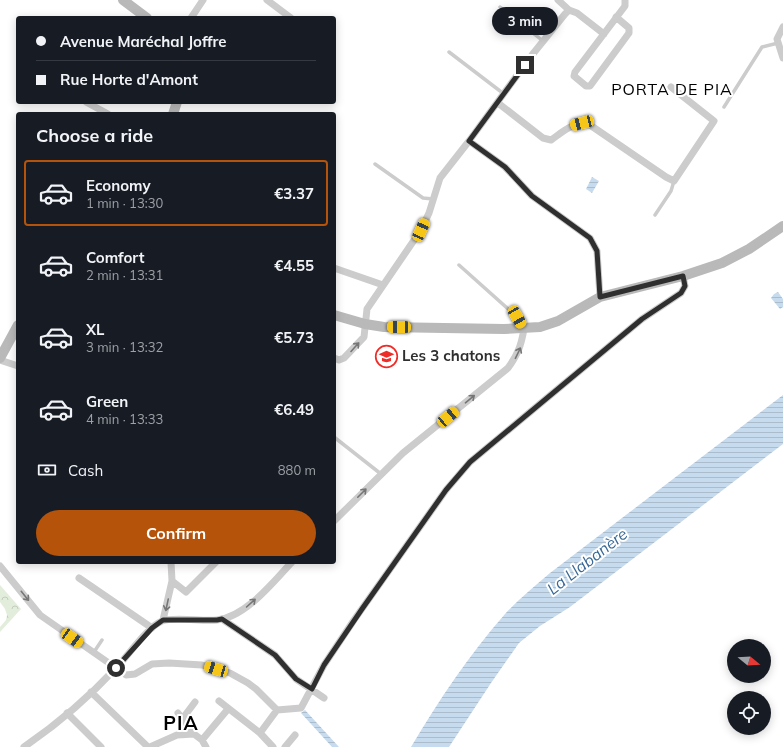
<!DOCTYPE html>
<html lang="en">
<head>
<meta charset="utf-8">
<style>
  :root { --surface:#171b24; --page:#20242c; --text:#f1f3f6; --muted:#9ea1a6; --line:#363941; --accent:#b45309 }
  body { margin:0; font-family:Mulish,sans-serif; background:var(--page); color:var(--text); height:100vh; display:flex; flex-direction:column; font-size:15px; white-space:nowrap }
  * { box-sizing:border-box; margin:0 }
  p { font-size:13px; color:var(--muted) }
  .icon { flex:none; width:22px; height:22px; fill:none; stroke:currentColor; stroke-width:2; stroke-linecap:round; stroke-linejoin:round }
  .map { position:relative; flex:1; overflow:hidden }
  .panel { position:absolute; left:16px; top:112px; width:320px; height:452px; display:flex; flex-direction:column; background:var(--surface); border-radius:4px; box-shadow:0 2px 10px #0003 }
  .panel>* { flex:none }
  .hud { position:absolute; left:16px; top:16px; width:320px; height:88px; border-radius:4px; box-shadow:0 2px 10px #0003; display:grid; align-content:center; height:88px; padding:0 20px; background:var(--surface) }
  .needle { width:26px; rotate:108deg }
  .fabs { position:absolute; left:727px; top:639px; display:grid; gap:8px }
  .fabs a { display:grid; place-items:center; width:44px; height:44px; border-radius:50%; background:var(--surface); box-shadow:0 2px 10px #0003; font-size:20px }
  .end { position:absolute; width:18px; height:18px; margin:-9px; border:5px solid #2f2f2f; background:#fff; box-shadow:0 0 0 2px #fff }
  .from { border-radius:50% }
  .bubble { position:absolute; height:28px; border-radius:14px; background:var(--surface); box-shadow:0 2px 10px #0003; font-size:13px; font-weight:700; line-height:28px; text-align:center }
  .car { position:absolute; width:12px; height:24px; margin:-12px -6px; border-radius:5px; box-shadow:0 0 3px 1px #0007; background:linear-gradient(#f5c518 24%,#345 0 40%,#f5c518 0 76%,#345 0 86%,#f5c518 0) }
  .hud b { display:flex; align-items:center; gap:14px; height:38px; font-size:15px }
  .hud b+b { border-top:1px solid var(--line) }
  .hud i { width:10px; height:10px; background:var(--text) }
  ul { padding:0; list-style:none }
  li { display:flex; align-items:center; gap:12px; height:66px; margin:0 8px 6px; padding:0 12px; border:2px solid transparent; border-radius:4px }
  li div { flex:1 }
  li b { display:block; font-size:15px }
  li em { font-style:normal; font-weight:700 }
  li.on { border-color:var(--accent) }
  li>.icon { width:36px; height:36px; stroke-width:1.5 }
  h2 { padding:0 20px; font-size:18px; line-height:48px }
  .pay { display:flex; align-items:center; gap:10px; height:44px; padding:0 20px; font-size:15px }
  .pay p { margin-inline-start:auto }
  .primary-button { display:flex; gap:8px; margin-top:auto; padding:8px 20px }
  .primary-button a { flex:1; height:46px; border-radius:24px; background:var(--accent); color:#fff; font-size:16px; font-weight:700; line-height:46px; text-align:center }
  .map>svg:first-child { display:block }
</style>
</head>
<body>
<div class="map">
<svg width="783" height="747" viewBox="0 0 783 747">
  <defs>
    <pattern id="park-crowns" width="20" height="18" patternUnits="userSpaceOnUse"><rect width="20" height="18" fill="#e3eddc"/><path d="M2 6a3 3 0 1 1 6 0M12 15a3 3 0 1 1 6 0" fill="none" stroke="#c3ccbd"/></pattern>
    <pattern id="water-rules" width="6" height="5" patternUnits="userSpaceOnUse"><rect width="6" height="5" fill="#c7dbee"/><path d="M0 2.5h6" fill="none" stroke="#abbccc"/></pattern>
  </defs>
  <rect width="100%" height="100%" fill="#fff"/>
  <path fill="url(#park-crowns)" d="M0 585 21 609 0 632V627L6 620 7 615 5 609 0 602Z"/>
  <path fill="url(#water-rules)" d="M592 177 599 181 592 193 586 189Z
    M778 292 783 299V307L780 309 771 298 774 294Z
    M783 395V444L570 607 540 626 519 643 491 683 449 747H411C439 700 469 655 505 614 519 599 535 586 550 573Z
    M305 710 339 747H332L301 713Z"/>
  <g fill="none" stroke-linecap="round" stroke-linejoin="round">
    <path stroke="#ccc" stroke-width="3.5" d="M500 7 543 41
      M449 52 504 94
      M724 107 762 47 778 43
      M375 164 423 198 433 199
      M655 215 671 191 674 181
      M459 265 517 317 523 326
      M334 437 381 474
      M94 652 102 640"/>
    <path stroke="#ccc" stroke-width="7" d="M267 0 291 18
      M558 0 569 10
      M616 17 629 28V33L590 86H586L574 76 575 72 625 6V0
      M191 18 203 0
      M783 27 777 39 783 58
      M86 102 108 114
      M498 103 543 138 551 140C564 131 574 121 590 125L666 177 674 181 714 121 671 87
      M469 141 505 167 532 196 590 238 597 251 600 297
      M334 268 383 285
      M334 358 339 360 344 358 364 337 367 309 421 230 429 213 440 178 469 141 532 55 565 14 569 10 577 13 604 34
      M0 360 18 366
      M334 521 403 453 508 368C518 354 521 346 524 329
      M0 566 40 615 126 675 135 674 152 664 169 663 202 665 230 673 248 683 256 689 277 710
      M79 578 152 628
      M172 581 186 592 216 562
      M222 619 275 655 296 679 324 698
      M163 620 172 581 171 562
      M91 692 148 747
      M219 701 260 733 273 747
      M67 713 101 747
      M178 713 194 734 202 740 206 747
      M183 718 195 702
      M260 733 277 710 301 708 324 665 354 620 446 490 470 462 642 319 681 293 685 286 683 276
      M202 740 228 709
      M24 747C56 725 89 697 116 668 128 656 147 627 162 621 175 616 203 622 217 620 246 617 273 582 292 562
      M150 747 177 735 194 734
      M285 747 295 735"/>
    <path stroke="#b9b9b9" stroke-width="10" d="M123 0 147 18
      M173 114 177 102
      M334 315 365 324 384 327 504 329 540 327 558 321 600 297 683 276 722 263 749 249 783 226
      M0 358 18 325"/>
  </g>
  <defs><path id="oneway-shaft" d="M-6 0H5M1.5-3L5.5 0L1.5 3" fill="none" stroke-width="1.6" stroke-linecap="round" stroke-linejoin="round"/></defs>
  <g stroke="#767676">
    <use href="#oneway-shaft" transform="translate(355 347) rotate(-48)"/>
    <use href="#oneway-shaft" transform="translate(518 353) rotate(-64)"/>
    <use href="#oneway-shaft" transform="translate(470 399) rotate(-40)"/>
    <use href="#oneway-shaft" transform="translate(362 493) rotate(-45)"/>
    <use href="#oneway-shaft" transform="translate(25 596) rotate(51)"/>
    <use href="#oneway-shaft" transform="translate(251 603) rotate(-42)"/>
    <use href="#oneway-shaft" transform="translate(167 605) rotate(102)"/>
  </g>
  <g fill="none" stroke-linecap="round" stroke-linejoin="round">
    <path stroke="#2f2f2f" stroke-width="5" d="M116 668 152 628 163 620H217L222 619 275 655 296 679 312 689 324 665 362 609 446 490 470 462 642 319 681 293 685 286 683 276 600 297 597 251 590 238 532 196 505 167 469 141 525 65"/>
  </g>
  <defs>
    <symbol id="school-ring" viewBox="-11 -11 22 22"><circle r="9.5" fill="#fff" stroke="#ee2d28" stroke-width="1.5"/><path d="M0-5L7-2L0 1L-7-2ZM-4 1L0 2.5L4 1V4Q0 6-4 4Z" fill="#ee2d28"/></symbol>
  </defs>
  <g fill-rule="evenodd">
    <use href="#school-ring" x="374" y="344" width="25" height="25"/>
  </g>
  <g text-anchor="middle" stroke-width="4" stroke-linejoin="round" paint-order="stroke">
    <g font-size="15" font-weight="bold" fill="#2f2f2f" stroke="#fff" text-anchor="start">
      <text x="402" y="361">Les 3 chatons</text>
    </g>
    <g font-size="16" letter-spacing="1" fill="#000" stroke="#fff">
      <text x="672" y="95">PORTA DE PIA</text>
    </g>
    <g font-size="16" font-style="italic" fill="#386895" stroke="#fff">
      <text transform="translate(587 561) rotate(-38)" y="6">La Llabanère</text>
    </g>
    <g font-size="19" font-weight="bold" letter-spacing="1" fill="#000" stroke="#fff">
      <text x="181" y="730">PIA</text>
    </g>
  </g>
</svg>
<div class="fabs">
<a><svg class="needle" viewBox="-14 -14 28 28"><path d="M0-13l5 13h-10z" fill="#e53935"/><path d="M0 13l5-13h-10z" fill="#9ea1a6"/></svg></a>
<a><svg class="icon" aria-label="locate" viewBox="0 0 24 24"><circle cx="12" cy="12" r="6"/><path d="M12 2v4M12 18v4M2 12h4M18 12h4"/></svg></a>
</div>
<i class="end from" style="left:116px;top:668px"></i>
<i class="end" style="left:525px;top:65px"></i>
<div class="bubble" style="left:492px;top:7px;width:66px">3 min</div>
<i class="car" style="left:582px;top:123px;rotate:256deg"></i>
<i class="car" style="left:421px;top:230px;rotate:24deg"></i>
<i class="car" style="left:517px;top:317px;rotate:150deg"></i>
<i class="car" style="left:399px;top:327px;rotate:271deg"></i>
<i class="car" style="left:448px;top:417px;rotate:50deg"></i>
<i class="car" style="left:72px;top:638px;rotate:125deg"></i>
<i class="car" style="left:216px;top:669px;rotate:287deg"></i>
<div class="hud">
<b><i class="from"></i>Avenue Maréchal Joffre</b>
<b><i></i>Rue Horte d'Amont</b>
</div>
<section class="panel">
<h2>Choose a ride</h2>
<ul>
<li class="on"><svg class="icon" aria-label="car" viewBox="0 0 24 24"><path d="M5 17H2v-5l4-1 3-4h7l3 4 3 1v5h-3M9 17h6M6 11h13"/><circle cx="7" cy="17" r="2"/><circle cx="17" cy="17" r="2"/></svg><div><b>Economy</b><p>1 min · 13:30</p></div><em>€3.37</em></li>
<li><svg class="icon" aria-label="car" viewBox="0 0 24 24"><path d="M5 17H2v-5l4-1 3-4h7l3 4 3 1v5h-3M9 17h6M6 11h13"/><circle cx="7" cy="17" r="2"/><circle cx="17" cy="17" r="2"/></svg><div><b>Comfort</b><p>2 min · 13:31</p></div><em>€4.55</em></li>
<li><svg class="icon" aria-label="car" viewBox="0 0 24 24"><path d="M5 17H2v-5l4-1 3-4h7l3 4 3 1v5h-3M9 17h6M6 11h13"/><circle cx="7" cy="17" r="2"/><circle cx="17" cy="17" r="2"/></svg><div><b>XL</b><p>3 min · 13:32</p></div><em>€5.73</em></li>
<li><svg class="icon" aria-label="car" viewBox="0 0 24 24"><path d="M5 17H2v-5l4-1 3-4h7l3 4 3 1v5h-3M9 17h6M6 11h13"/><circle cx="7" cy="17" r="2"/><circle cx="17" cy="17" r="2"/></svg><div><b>Green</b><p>4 min · 13:33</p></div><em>€6.49</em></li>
</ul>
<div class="pay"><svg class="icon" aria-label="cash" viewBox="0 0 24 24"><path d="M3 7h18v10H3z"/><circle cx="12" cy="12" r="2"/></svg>Cash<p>880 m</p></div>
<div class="primary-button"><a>Confirm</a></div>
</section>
</div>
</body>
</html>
